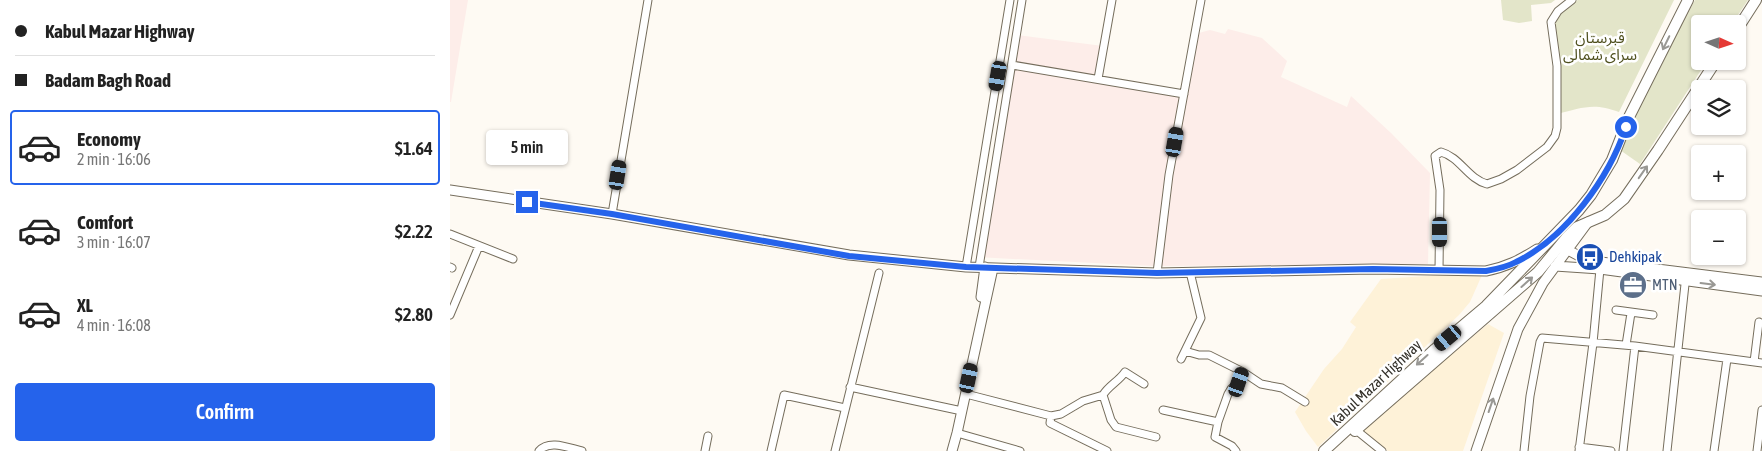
<!DOCTYPE html>
<html lang="en">
<head>
<meta charset="utf-8">
<style>
  :root { --surface:#fff; --page:#f6f6f6; --text:#222; --muted:#767676; --line:#e0e0e0; --accent:#2563eb }
  body { margin:0; font-family:"Asap Condensed","Noto Sans Arabic",sans-serif; background:var(--page); color:var(--text); height:100vh; display:flex; flex-direction:column; font-size:19px; white-space:nowrap }
  * { box-sizing:border-box; margin:0 }
  p { font-size:16px; color:var(--muted) }
  .icon { flex:none; width:28px; height:28px; fill:none; stroke:currentColor; stroke-width:2; stroke-linecap:round; stroke-linejoin:round }
  .map { position:relative; flex:1; overflow:hidden }
  .sheet { display:flex; flex-direction:column; background:var(--surface); width:450px }
  .sheet>* { flex:none }
  .top-card { display:grid; align-content:center; height:110px; padding:0 15px; background:var(--surface) }
  .needle { width:32px; rotate:93deg }
  .controls { position:absolute; left:1241px; top:15px; display:grid; gap:10px }
  .controls a { display:grid; place-items:center; width:55px; height:55px; border-radius:5px; background:var(--surface); box-shadow:0 1px 4px #0004; font-size:25px }
  .end { position:absolute; width:22px; height:22px; margin:-11px; border:6px solid #2563eb; background:#fff; box-shadow:0 0 0 2px #fff }
  .from { border-radius:50% }
  .bubble { position:absolute; height:35px; border-radius:5px; background:var(--surface); box-shadow:0 1px 4px #0004; font-size:16px; font-weight:600; line-height:35px; text-align:center }
  .car { position:absolute; width:15px; height:30px; margin:-15px -8px; border-radius:6px; box-shadow:0 0 4px 1px #0007; background:linear-gradient(#222 24%,#8ab4d8 0 40%,#222 0 76%,#8ab4d8 0 86%,#222 0) }
  .top-card b { display:flex; align-items:center; gap:18px; height:48px; font-size:19px }
  .top-card b+b { border-top:1px solid var(--line) }
  .top-card i { width:12px; height:12px; background:var(--text) }
  ul { padding:0; list-style:none }
  li { display:flex; align-items:center; gap:15px; height:75px; margin:0 10px 8px; padding:0 5px; border:2px solid transparent; border-radius:5px }
  li div { flex:1 }
  li b { display:block; font-size:19px }
  li em { font-style:normal; font-weight:600 }
  li.selected { border-color:var(--accent) }
  li>.icon { width:45px; height:45px; stroke-width:1.5 }
  .cta { display:flex; gap:10px; margin-top:auto; padding:10px 15px }
  .cta a { flex:1; height:58px; border-radius:5px; background:var(--accent); color:#fff; font-size:20px; font-weight:600; line-height:58px; text-align:center }
  main { display:flex; flex:1; min-height:0 }
  .map>svg:first-child { display:block }
</style>
</head>
<body>
<main>
<section class="sheet">
<div class="top-card">
<b><i class="from"></i>Kabul Mazar Highway</b>
<b><i></i>Badam Bagh Road</b>
</div>
<ul>
<li class="selected"><svg class="icon" aria-label="car" viewBox="0 0 24 24"><path d="M5 17H2v-5l4-1 3-4h7l3 4 3 1v5h-3M9 17h6M6 11h13"/><circle cx="7" cy="17" r="2"/><circle cx="17" cy="17" r="2"/></svg><div><b>Economy</b><p>2 min · 16:06</p></div><em>$1.64</em></li>
<li><svg class="icon" aria-label="car" viewBox="0 0 24 24"><path d="M5 17H2v-5l4-1 3-4h7l3 4 3 1v5h-3M9 17h6M6 11h13"/><circle cx="7" cy="17" r="2"/><circle cx="17" cy="17" r="2"/></svg><div><b>Comfort</b><p>3 min · 16:07</p></div><em>$2.22</em></li>
<li><svg class="icon" aria-label="car" viewBox="0 0 24 24"><path d="M5 17H2v-5l4-1 3-4h7l3 4 3 1v5h-3M9 17h6M6 11h13"/><circle cx="7" cy="17" r="2"/><circle cx="17" cy="17" r="2"/></svg><div><b>XL</b><p>4 min · 16:08</p></div><em>$2.80</em></li>
</ul>
<div class="cta"><a>Confirm</a></div>
</section>
<div class="map">
<svg width="1312" height="451" viewBox="0 0 1312 451">
  <rect width="100%" height="100%" fill="#fefaf3"/>
  <path fill="#fef2d8" d="M1021 273 1032 275 1020 302 1009 315 868 447 856 431 845 412 874 369 892 349 906 327 900 322 931 279Z
    M1038 324 1054 333 1013 451H938L911 430Z"/>
  <path fill="#fdede9" d="M0 0H18L1 102H0Z
    M778 29 812 38 837 61 831 77 897 107 901 96 941 133 980 173 978 264 703 266 526 257 567 35 653 46 648 79 734 94 745 34 760 30 775 34Z"/>
  <path fill="#e3e5c9" d="M1051 0H1105L1101 3 1081 5 1082 21 1069 23 1053 20Z
    M1128 0H1224L1169 112C1143 102 1132 108 1106 114V60L1101 37 1108 10Z
    M1245 0H1298L1282 24H1250V61H1257L1190 164 1170 150 1206 70Z"/>
  <g fill="none" stroke-linecap="round" stroke-linejoin="round">
    <defs>
      <path id="minor" d="M562 65 734 94
        M648 79 662 0
        M162 214 198 0
        M0 234 63 259
        M0 267 2 268
        M516 267 560 0
        M529 267 572 0
        M989 270 990 190 985 156 991 152C1010 157 1018 179 1037 184L1051 179 1067 170 1097 147 1105 136 1107 128V66L1101 22 1108 11 1122 0
        M707 273 719 175 751 0
        M1166 310 1203 315
        M0 315 29 246
        M1176 345 1181 313
        M735 351 749 355H759L793 372 811 384 832 388 855 402
        M731 359 751 318 740 272
        M1304 362 1309 322
        M400 387 512 411
        M516 394 601 416 611 414 633 401 653 395C658 386 669 381 675 372L694 384
        M653 395 661 420 666 427 706 437
        M713 410 768 422
        M601 416 600 423 657 451
        M906 430 932 451
        M507 433 570 451
        M1129 447 1161 451
        M89 451C99 439 119 448 132 451
        M255 451 258 436
        M321 451 334 395 395 408
        M385 451 429 273
        M786 451 782 446 765 437 768 422 778 394 781 389 789 382 793 372
        M1074 451 1080 396 1090 342 1092 338 1185 346 1312 363
        M1129 451 1143 343 1150 269
        M1173 451 1185 346
        M1217 451 1236 275
        M1264 451 1277 359
        M1307 451 1312 410"/>
      <path id="major" d="M0 190 162 214 399 255 516 267 707 273 923 269 1036 271C1056 267 1070 260 1087 249
        M1116 249 1131 257 1151 262 1312 282
        M1105 266 1150 269 1312 291
        M531 297 535 267
        M502 451 507 433 543 268
        M1026 451 1068 329 1093 283 1138 222"/>
      <path id="highway" d="M1288 28 1306 0
        M905 431 1088 272 1117 237 1127 227 1155 215 1174 199 1208 150 1266 61
        M874 451 985 349 1036 306 1129 210 1141 195 1162 160 1179 117 1238 0"/>
    </defs>
    <use href="#minor" stroke="#756d5c" stroke-width="9"/>
    <use href="#major" stroke="#756d5c" stroke-width="11"/>
    <use href="#highway" stroke="#756d5c" stroke-width="12"/>
    <use href="#minor" stroke="#fff" stroke-width="7"/>
    <use href="#major" stroke="#fff" stroke-width="9"/>
    <use href="#highway" stroke="#fff" stroke-width="10"/>
  </g>
  <defs><path id="oneway-shaft" d="M-6 0H5M1.5-3L5.5 0L1.5 3" fill="none" stroke-width="1.6" stroke-linecap="round" stroke-linejoin="round" transform="scale(1.25)"/></defs>
  <g stroke="#999894">
    <use href="#oneway-shaft" transform="translate(1216 43) rotate(116)"/>
    <use href="#oneway-shaft" transform="translate(1193 172) rotate(-55)"/>
    <use href="#oneway-shaft" transform="translate(1077 282) rotate(-42)"/>
    <use href="#oneway-shaft" transform="translate(1258 284) rotate(7)"/>
    <use href="#oneway-shaft" transform="translate(972 360) rotate(138)"/>
    <use href="#oneway-shaft" transform="translate(1041 405) rotate(-71)"/>
  </g>
  <g fill="none" stroke-linecap="round" stroke-linejoin="round">
    <path stroke="#2563eb" stroke-width="6" d="M77 202 162 214 399 256 516 267 707 273 923 269 1036 271C1047 269 1057 267 1066 262 1116 238 1159 178 1176 127"/>
  </g>
  <defs>
    <symbol id="bus-disc" viewBox="-11 -11 22 22"><circle r="9.5" fill="#1a4fb4" stroke="#fff"/><path d="M-5-6H5V4H4V6H2V4H-2V6H-4V4H-5ZM-3.5-4V0h7V-4ZM-3.5 1.2v1.5H-2V1.2ZM2 1.2v1.5H3.5V1.2Z" fill="#fff"/></symbol>
    <symbol id="office-disc" viewBox="-11 -11 22 22"><circle r="9.5" fill="#5c6f8a" stroke="#fff"/><path d="M-6-3h4V-5.5h4V-3h4V5H-6ZM-1-4.5V-3h2v-1.5ZM-6 0V1H6V0Z" fill="#fff"/></symbol>
  </defs>
  <g fill-rule="evenodd">
    <use href="#bus-disc" x="1124" y="241" width="32" height="32"/>
    <use href="#office-disc" x="1167" y="269" width="32" height="32"/>
  </g>
  <g text-anchor="middle" stroke-width="5" stroke-linejoin="round" paint-order="stroke">
    <g font-size="15" fill="#4e4f1d" stroke="#fff">
      <text x="1150" y="43">قبرستان<tspan x="1150" dy="17">سرای شمالی</tspan></text>
    </g>
    <g font-size="15" fill="#164399" stroke="#fff" text-anchor="start">
      <text x="1159" y="262">Dehkipak</text>
    </g>
    <g font-size="15" fill="#4e5e75" stroke="#fff" text-anchor="start">
      <text x="1202" y="290">MTN</text>
    </g>
    <g font-size="15" fill="#333029" stroke="#fff">
      <text transform="translate(926 383) rotate(-43)" y="5">Kabul Mazar Highway</text>
    </g>
  </g>
</svg>
<div class="controls">
<a><svg class="needle" viewBox="-14 -14 28 28"><path d="M0-13l5 13h-10z" fill="#e53935"/><path d="M0 13l5-13h-10z" fill="#767676"/></svg></a>
<a><svg class="icon" aria-label="layers" viewBox="0 0 24 24"><path d="M12 4l9 5-9 5-9-5zM3 14l9 5 9-5"/></svg></a>
<a>+</a>
<a>−</a>
</div>
<i class="end from" style="left:1176px;top:127px"></i>
<i class="end" style="left:77px;top:202px"></i>
<div class="bubble" style="left:36px;top:130px;width:82px">5 min</div>
<i class="car" style="left:548px;top:76px;rotate:190deg"></i>
<i class="car" style="left:725px;top:142px;rotate:10deg"></i>
<i class="car" style="left:168px;top:175px;rotate:9deg"></i>
<i class="car" style="left:990px;top:232px;rotate:180deg"></i>
<i class="car" style="left:998px;top:338px;rotate:230deg"></i>
<i class="car" style="left:519px;top:378px;rotate:12deg"></i>
<i class="car" style="left:789px;top:382px;rotate:19deg"></i>
</div>
</main>
</body>
</html>
